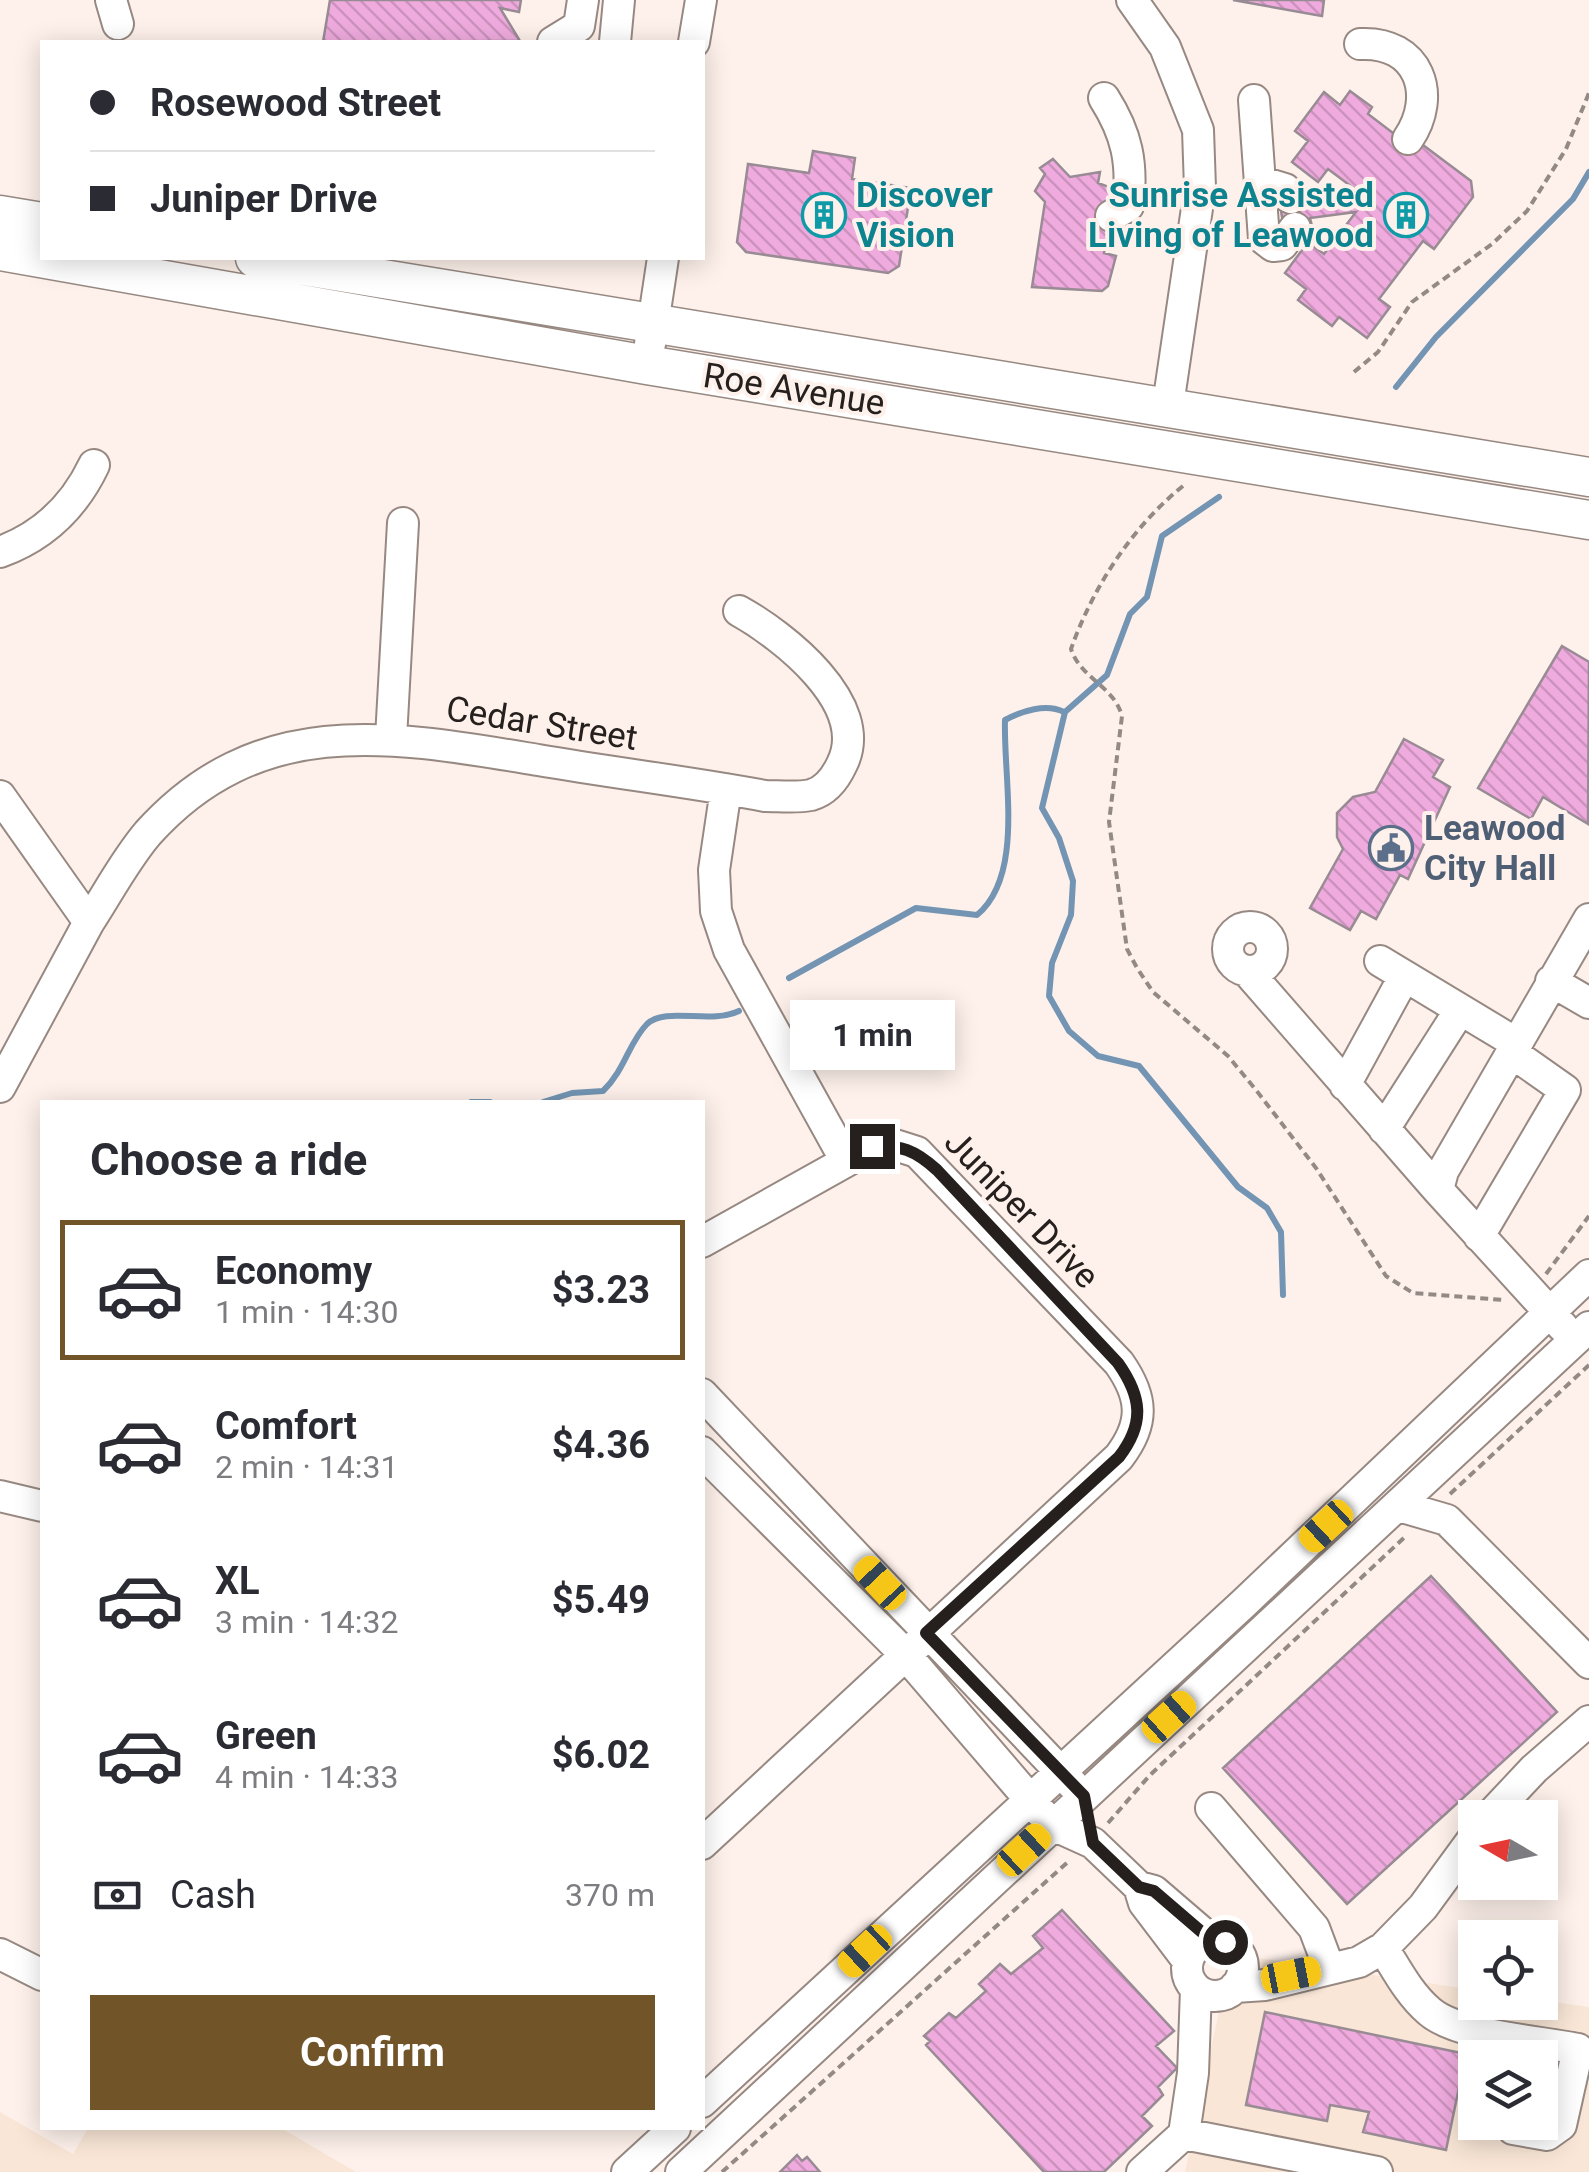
<!DOCTYPE html>
<html lang="en">
<head>
<meta charset="utf-8">
<style>
  :root { --surface:#fff; --page:#f2f2f3; --text:#2b2b33; --muted:#7c7c81; --line:#e1e1e2; --accent:#715428 }
  body { margin:0; font-family:Roboto,sans-serif; background:var(--page); color:var(--text); height:100vh; display:flex; flex-direction:column; font-size:38px; white-space:nowrap }
  * { box-sizing:border-box; margin:0 }
  p { font-size:32px; color:var(--muted) }
  .icon { flex:none; width:55px; height:55px; fill:none; stroke:currentColor; stroke-width:2; stroke-linecap:round; stroke-linejoin:round }
  .map { position:relative; flex:1; overflow:hidden }
  .side { position:absolute; left:40px; top:1100px; width:665px; height:1030px; display:flex; flex-direction:column; background:var(--surface); border-radius:0px; box-shadow:0 5px 25px #0003 }
  .side>* { flex:none }
  .guide { position:absolute; left:40px; top:40px; width:665px; height:220px; border-radius:0px; box-shadow:0 5px 25px #0003; display:grid; align-content:center; height:220px; padding:0 50px; background:var(--surface) }
  .needle { width:65px; rotate:279deg }
  .tools { position:absolute; left:1458px; top:1800px; display:grid; gap:20px }
  .tools a { display:grid; place-items:center; width:100px; height:100px; border-radius:0px; background:var(--surface); box-shadow:0 5px 25px #0003; font-size:50px }
  .end { position:absolute; width:45px; height:45px; margin:-22px; border:12px solid #25201d; background:#fff; box-shadow:0 0 0 5px #fff }
  .from { border-radius:50% }
  .bubble { position:absolute; height:70px; border-radius:0px; background:var(--surface); box-shadow:0 5px 25px #0003; font-size:32px; font-weight:700; line-height:70px; text-align:center }
  .car { position:absolute; width:30px; height:60px; margin:-30px -15px; border-radius:12px; box-shadow:0 0 8px 2px #0007; background:linear-gradient(#f5c518 24%,#345 0 40%,#f5c518 0 76%,#345 0 86%,#f5c518 0) }
  .guide b { display:flex; align-items:center; gap:35px; height:95px; font-size:38px }
  .guide b+b { border-top:2px solid var(--line) }
  .guide i { width:25px; height:25px; background:var(--text) }
  ul { padding:0; list-style:none }
  li { display:flex; align-items:center; gap:30px; height:140px; margin:0 20px 15px; padding:0 30px; border:5px solid transparent; border-radius:0px }
  li div { flex:1 }
  li b { display:block; font-size:38px }
  li em { font-style:normal; font-weight:700 }
  li.current { border-color:var(--accent) }
  li>.icon { width:90px; height:90px; stroke-width:1.5 }
  h2 { padding:0 50px; font-size:45px; line-height:120px }
  .pay { display:flex; align-items:center; gap:25px; height:110px; padding:0 50px; font-size:38px }
  .pay p { margin-inline-start:auto }
  .primary-button { display:flex; gap:20px; margin-top:auto; padding:20px 50px }
  .primary-button a { flex:1; height:115px; border-radius:0px; background:var(--accent); color:#fff; font-size:40px; font-weight:700; line-height:115px; text-align:center }
  .map>svg:first-child { display:block }
</style>
</head>
<body>
<div class="map">
<svg width="1589" height="2172" viewBox="0 0 1589 2172">
  <defs>
    <pattern id="building-back-hatch" width="6" height="6" patternUnits="userSpaceOnUse" patternTransform="scale(2.5)"><rect width="6" height="6" fill="#efabde"/><path d="M-1 5l2 2M0 0l6 6M5-1l2 2" fill="none" stroke="#cd93be"/></pattern>
  </defs>
  <rect width="100%" height="100%" fill="#fef1eb"/>
  <path fill="#f9e6d6" fill-rule="evenodd" d="M1231 1954 1475 1990V2002L1540 2000 1589 2007V2172H1185ZM1475 2058H1540V2122H1475Z
    M0 2112 73 2154 88 2128H281L356 2172H0Z"/>
  <g fill="none" stroke-linecap="round" stroke-linejoin="round">
    <path stroke="#7395b3" stroke-width="6" d="M1396 387 1436 337 1573 199 1589 172
      M1219 497 1162 536 1147 597 1130 614 1107 675 1065 712 1042 808 1059 838 1073 881 1071 915 1052 963 1049 996 1069 1031 1098 1056 1139 1066 1238 1187 1267 1208 1281 1232 1283 1295
      M789 978 916 908 977 915C1025 875 1003 778 1005 720 1022 711 1046 703 1064 712
      M471 1102H490
      M543 1102 572 1093 603 1091C625 1070 629 1042 647 1024 666 1006 710 1025 739 1011"/>
  </g>
  <path fill="url(#building-back-hatch)" stroke="#988b94" stroke-width="2.5" d="M330 0H521L519 12 500 8 520 41 323 42Z
    M1233 0H1324L1322 16Z
    M1350 91 1372 107 1368 114 1414 149 1419 142 1471 181 1473 197 1434 249 1423 241 1379 299 1390 307 1367 338 1339 317 1332 326 1298 300 1306 289 1285 273 1308 242 1324 254 1356 212 1310 218 1312 226 1284 229 1279 199 1360 193 1328 169 1318 182 1292 162 1308 141 1295 131 1324 92 1340 105Z
    M813 151 855 158 852 179 911 188 899 266 888 273 746 252 737 242 748 164 809 173Z
    M1053 159 1070 177 1100 172 1098 183 1114 189 1104 253 1116 256 1108 286 1102 291 1032 287 1045 202 1035 191 1045 174 1040 168Z
    M1562 646 1589 662 1588 824 1543 797 1531 819 1478 788Z
    M1404 739 1443 760 1433 777 1450 787 1408 879 1400 875 1376 919 1361 911 1350 930 1310 908 1343 849 1337 837V813L1353 797 1375 792Z
    M1431 1576 1557 1712 1347 1904 1223 1768Z
    M1062 1910 1174 2031 1156 2046 1177 2068 1158 2087 1163 2095 1142 2116 1152 2126 1104 2172H1044L926 2045 930 2041 924 2036 949 2013 956 2018 986 1991 979 1984 1000 1964 1011 1974 1043 1948 1033 1936Z
    M1265 2012 1466 2054 1446 2150 1363 2132 1369 2112 1330 2105 1327 2121 1246 2105Z
    M797 2155 802 2161 807 2157 820 2172H780Z"/>
  <g fill="none" stroke-linecap="round" stroke-linejoin="round">
    <defs>
      <path id="minor" d="M111 0 118 24
        M1132 0 1165 47 1198 130 1200 188 1168 405
        M553 42 579 26 583 0
        M615 42 619 0
        M694 42 701 0
        M1360 44C1419 41 1438 95 1408 139
        M1104 98C1127 134 1133 163 1128 206L1111 216
        M1254 100 1264 239 1273 246 1282 245 1295 228
        M1262 182 1285 189 1291 198
        M650 344 663 258
        M0 552C44 536 74 507 94 465
        M391 738 403 523
        M726 789 714 870 716 911 729 950 846 1161
        M0 796 89 922 0 1087
        M89 922C108 893 125 860 148 833 259 710 393 736 538 760 614 773 690 782 765 796 779 796 797 798 811 795 826 791 836 777 842 764 872 704 782 635 739 611
        M1228 949a22 22 0 1 1 44 0a22 22 0 1 1-44 0Z
        M1380 961 1516 1043
        M1247 971 1438 1190
        M1551 981 1589 1003
        M1345 1085 1404 977
        M1384 1129 1460 1010
        M1479 1236 1565 1090 1511 1052
        M702 1242 872 1147 895 1145 917 1152 1119 1363C1143 1397 1145 1423 1119 1457L702 1844
        M1563 1327 1438 1190 1443 1171 1589 919
        M702 1394 1073 1785
        M702 1452 904 1653 1051 1824 1093 1843 1139 1887 1154 1891 1211 1940
        M0 1496 42 1506
        M1399 1506 1447 1520 1589 1663
        M1211 1808 1314 1928 1329 1968
        M1488 1818 1534 1769 1589 1721
        M1140 1890 1144 1903 1188 1961
        M1187 1968a28 28 0 1 1 56 0a28 28 0 1 1-56 0Z
        M1383 1948C1397 1970 1409 1994 1429 2011 1457 2036 1539 2041 1578 2049L1561 2125 1547 2135 1513 2129 1508 2122
        M0 1954 42 1975
        M1235 1987 1265 1985 1359 1962 1383 1948 1423 1907 1475 1836
        M702 2102 1243 1604 1589 1275
        M1184 2134 1377 2172
        M627 2172 675 2128
        M681 2172 1589 1327
        M1142 2172 1184 2134 1193 2073 1196 1989"/>
      <path id="major" d="M0 215 42 222
        M0 251 647 365 1589 520
        M255 258 1589 477"/>
    </defs>
    <use href="#minor" stroke="#978982" stroke-width="34"/>
    <use href="#major" stroke="#978982" stroke-width="41"/>
    <path stroke="#938a85" stroke-width="4" stroke-dasharray="8 5" stroke-linecap="butt" d="M1354 372 1378 352 1412 302 1492 244 1527 211 1566 149 1589 93
      M1183 486C1132 527 1093 587 1071 649 1081 679 1114 686 1122 716L1109 822 1127 949 1137 968 1153 992 1228 1056 1256 1090 1316 1168 1386 1276 1413 1293 1503 1300
      M1546 1274 1589 1216
      M1450 1494 1589 1365
      M1108 1823 1150 1775 1407 1535
      M722 2172 1069 1861"/>
    <use href="#minor" stroke="#fff" stroke-width="30"/>
    <use href="#major" stroke="#fff" stroke-width="38"/>
  </g>
  <g fill="none" stroke-linecap="round" stroke-linejoin="round">
    <path stroke="#25201d" stroke-width="12" d="M872 1146C901 1145 915 1150 937 1170L1118 1363C1142 1397 1145 1423 1119 1457L926 1633 1084 1796 1093 1843 1139 1887 1154 1891 1211 1940 1225 1942"/>
  </g>
  <defs>
    <symbol id="building-ring" viewBox="-11 -11 22 22"><circle r="9.5" fill="#fef1eb" stroke="#0f9aa8" stroke-width="1.5"/><path d="M-4-6H4V6H1V3H-1V6H-4ZM-2.5-4.3h1.7v1.8h-1.7ZM.8-4.3h1.7v1.8H.8ZM-2.5-1h1.7V.8h-1.7ZM.8-1h1.7V.8H.8Z" fill="#0f9aa8"/></symbol>
    <symbol id="civic-ring" viewBox="-11 -11 22 22"><circle r="9.5" fill="#fef1eb" stroke="#5c6f8a" stroke-width="1.5"/><path d="M-.6-6.5H3V-4.5H.6V-3L4-1V1h2V6H-6V1h2V-1L-.6-3ZM-1.2 2.5V6h2.4V2.5Z" fill="#5c6f8a"/></symbol>
  </defs>
  <g fill-rule="evenodd">
    <use href="#building-ring" x="799" y="190" width="50" height="50"/>
    <use href="#building-ring" x="1381" y="190" width="50" height="50"/>
    <use href="#civic-ring" x="1366" y="823" width="50" height="50"/>
  </g>
  <g text-anchor="middle" stroke-width="8" stroke-linejoin="round" paint-order="stroke">
    <g font-size="35" font-weight="bold" fill="#0d838f" stroke="#fef1eb" text-anchor="start">
      <text x="856" y="207">Discover<tspan x="856" dy="40">Vision</tspan></text>
      <text x="1374" y="207" text-anchor="end">Sunrise Assisted<tspan x="1374" dy="40">Living of Leawood</tspan></text>
    </g>
    <g font-size="35" fill="#25201d" stroke="#fef1eb">
      <text transform="translate(794 389) rotate(9)" y="12">Roe Avenue</text>
      <text transform="translate(542 723) rotate(9)" y="12">Cedar Street</text>
      <text transform="translate(1022 1209) rotate(46)" y="12">Juniper Drive</text>
    </g>
    <g font-size="35" font-weight="bold" fill="#4e5e75" stroke="#fef1eb" text-anchor="start">
      <text x="1424" y="840">Leawood<tspan x="1424" dy="40">City Hall</tspan></text>
    </g>
  </g>
</svg>
<div class="tools">
<a><svg class="needle" viewBox="-14 -14 28 28"><path d="M0-13l5 13h-10z" fill="#e53935"/><path d="M0 13l5-13h-10z" fill="#7c7c81"/></svg></a>
<a><svg class="icon" aria-label="locate" viewBox="0 0 24 24"><circle cx="12" cy="12" r="6"/><path d="M12 2v4M12 18v4M2 12h4M18 12h4"/></svg></a>
<a><svg class="icon" aria-label="layers" viewBox="0 0 24 24"><path d="M12 4l9 5-9 5-9-5zM3 14l9 5 9-5"/></svg></a>
</div>
<i class="end from" style="left:1225px;top:1942px"></i>
<i class="end" style="left:872px;top:1146px"></i>
<div class="bubble" style="left:790px;top:1000px;width:165px">1 min</div>
<i class="car" style="left:1326px;top:1526px;rotate:227deg"></i>
<i class="car" style="left:880px;top:1583px;rotate:317deg"></i>
<i class="car" style="left:1169px;top:1717px;rotate:48deg"></i>
<i class="car" style="left:1024px;top:1850px;rotate:47deg"></i>
<i class="car" style="left:865px;top:1951px;rotate:227deg"></i>
<i class="car" style="left:1291px;top:1975px;rotate:79deg"></i>
<div class="guide">
<b><i class="from"></i>Rosewood Street</b>
<b><i></i>Juniper Drive</b>
</div>
<section class="side">
<h2>Choose a ride</h2>
<ul>
<li class="current"><svg class="icon" aria-label="car" viewBox="0 0 24 24"><path d="M5 17H2v-5l4-1 3-4h7l3 4 3 1v5h-3M9 17h6M6 11h13"/><circle cx="7" cy="17" r="2"/><circle cx="17" cy="17" r="2"/></svg><div><b>Economy</b><p>1 min · 14:30</p></div><em>$3.23</em></li>
<li><svg class="icon" aria-label="car" viewBox="0 0 24 24"><path d="M5 17H2v-5l4-1 3-4h7l3 4 3 1v5h-3M9 17h6M6 11h13"/><circle cx="7" cy="17" r="2"/><circle cx="17" cy="17" r="2"/></svg><div><b>Comfort</b><p>2 min · 14:31</p></div><em>$4.36</em></li>
<li><svg class="icon" aria-label="car" viewBox="0 0 24 24"><path d="M5 17H2v-5l4-1 3-4h7l3 4 3 1v5h-3M9 17h6M6 11h13"/><circle cx="7" cy="17" r="2"/><circle cx="17" cy="17" r="2"/></svg><div><b>XL</b><p>3 min · 14:32</p></div><em>$5.49</em></li>
<li><svg class="icon" aria-label="car" viewBox="0 0 24 24"><path d="M5 17H2v-5l4-1 3-4h7l3 4 3 1v5h-3M9 17h6M6 11h13"/><circle cx="7" cy="17" r="2"/><circle cx="17" cy="17" r="2"/></svg><div><b>Green</b><p>4 min · 14:33</p></div><em>$6.02</em></li>
</ul>
<div class="pay"><svg class="icon" aria-label="cash" viewBox="0 0 24 24"><path d="M3 7h18v10H3z"/><circle cx="12" cy="12" r="2"/></svg>Cash<p>370 m</p></div>
<div class="primary-button"><a>Confirm</a></div>
</section>
</div>
</body>
</html>
